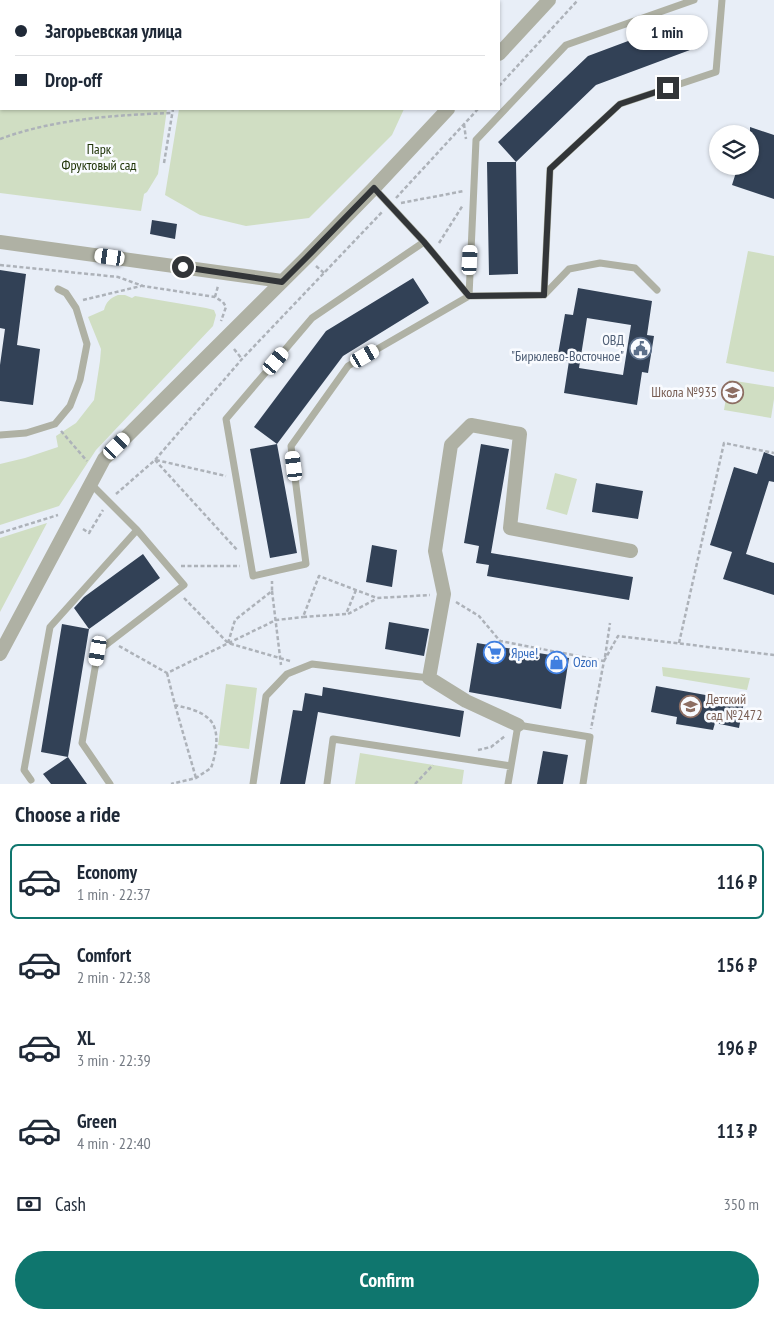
<!DOCTYPE html>
<html lang="en">
<head>
<meta charset="utf-8">
<style>
  :root { --surface:#fff; --page:#f6f6f7; --text:#1f2937; --muted:#747a83; --line:#e0e1e3; --accent:#0f766e }
  body { margin:0; font-family:"PT Sans Narrow",sans-serif; background:var(--page); color:var(--text); height:100vh; display:flex; flex-direction:column; font-size:19px; white-space:nowrap }
  * { box-sizing:border-box; margin:0 }
  p { font-size:16px; color:var(--muted) }
  .icon { flex:none; width:28px; height:28px; fill:none; stroke:currentColor; stroke-width:2; stroke-linecap:round; stroke-linejoin:round }
  .map { position:relative; height:784px; overflow:hidden }
  .sheet { display:flex; flex-direction:column; background:var(--surface); flex:1 }
  .sheet>* { flex:none }
  .hud { position:absolute; left:0px; top:0px; width:500px; height:110px; box-shadow:0 1px 4px #0004; display:grid; align-content:center; height:110px; padding:0 15px; background:var(--surface) }
  .controls { position:absolute; left:709px; top:125px; display:grid; gap:10px }
  .controls a { display:grid; place-items:center; width:50px; height:50px; border-radius:50%; background:var(--surface); box-shadow:0 1px 4px #0004; font-size:25px }
  .end { position:absolute; width:22px; height:22px; margin:-11px; border:6px solid #323538; background:#fff; box-shadow:0 0 0 2px #fff }
  .from { border-radius:50% }
  .bubble { position:absolute; height:35px; border-radius:18px; background:var(--surface); box-shadow:0 1px 4px #0004; font-size:16px; font-weight:800; line-height:35px; text-align:center }
  .car { position:absolute; width:15px; height:30px; margin:-15px -8px; border-radius:6px; box-shadow:0 0 4px 1px #0007; background:linear-gradient(#fff 24%,#345 0 40%,#fff 0 76%,#345 0 86%,#fff 0) }
  .hud b { display:flex; align-items:center; gap:18px; height:48px; font-size:19px }
  .hud b+b { border-top:1px solid var(--line) }
  .hud i { width:12px; height:12px; background:var(--text) }
  ul { padding:0; list-style:none }
  li { display:flex; align-items:center; gap:15px; height:75px; margin:0 10px 8px; padding:0 5px; border:2px solid transparent; border-radius:8px }
  li div { flex:1 }
  li b { display:block; font-size:19px }
  li em { font-style:normal; font-weight:800 }
  li.selected { border-color:var(--accent) }
  li>.icon { width:45px; height:45px; stroke-width:1.5 }
  h2 { padding:0 15px; font-size:22px; line-height:60px }
  .pay { display:flex; align-items:center; gap:12px; height:55px; padding:0 15px; font-size:19px }
  .pay p { margin-inline-start:auto }
  .cta { display:flex; gap:10px; margin-top:auto; padding:10px 15px }
  .cta a { flex:1; height:58px; border-radius:30px; background:var(--accent); color:#fff; font-size:20px; font-weight:800; line-height:58px; text-align:center }
  .map>svg:first-child { display:block }
</style>
</head>
<body>
<div class="map">
<svg width="774" height="784" viewBox="0 0 774 784">
  <rect width="100%" height="100%" fill="#e8eef7"/>
  <path fill="#d0dec3" d="M0 0H183V1H1V109H167L158 174 147 192 144 194 141 211 0 193Z
    M200 0H496L495 1H200Z
    M179 109H404L392 135 309 218 246 226 200 215 165 195Z
    M748 251 774 256V372L726 363Z
    M118 295H125L132 298 135 296 206 308 214 310 216 315 213 326 96 450 59 506 0 525V464L25 458 58 447 56 436 76 423 94 400 100 361 101 349 88 317 104 310C106 302 110 298 118 295Z
    M729 380 774 387V399L771 418 724 410Z
    M555 473 577 479 567 515 546 509Z
    M47 523 0 612V538Z
    M662 667 750 678 747 690 663 676Z
    M226 684 257 688 249 749 218 745Z
    M360 753 464 770 462 784H355Z"/>
  <path fill="#324156" fill-rule="evenodd" d="M687 19 698 47 596 85 516 162 518 274 489 275 487 162H516L498 142 588 56Z
    M750 127 774 135V199L732 185 738 166H750Z
    M152 220 177 224 175 239 150 234Z
    M0 270 26 274 17 345 40 349 33 405 0 401V365L5 329 0 328Z
    M413 278 429 303 343 356 277 444 254 427 326 331Z
    M578 288 652 301 647 335 654 336 648 373 642 372 637 405 564 393 569 361 557 360 565 314 573 315ZM587 318 631 325 623 375 579 368Z
    M277 444 297 553 270 558 250 449Z
    M481 444 509 449 491 553 633 577 629 600 487 576 489 565 476 563 479 546 464 543Z
    M764 452 774 456V482L769 481 746 554 774 563V595L723 579 732 552 710 545 734 467 757 474Z
    M596 483 643 491 638 519 592 512Z
    M372 545 397 550 392 587 366 582Z
    M143 554 160 578 89 629 74 608 84 597Z
    M389 622 429 629 424 656 385 649Z
    M62 624 89 629 68 757 41 752Z
    M477 643 569 658 561 709 469 692Z
    M656 686 744 702 739 728 715 723 713 730 676 724 677 717 651 712Z
    M323 687 464 711 460 737 318 712 305 784H280L293 710 302 711 305 693 322 696Z
    M543 751 568 755 563 784H537Z
    M68 757 87 784H51L43 774Z"/>
  <g fill="none" stroke-linecap="round" stroke-linejoin="round">
    <path stroke="#adb2b9" stroke-width="2.5" stroke-dasharray="4 2.5" stroke-linecap="butt" d="M14 1V0
      M196 1 197 0
      M499 86 578 0
      M0 95 1 84
      M464 124 466 139
      M0 139C54 119 115 115 172 113
      M164 163 173 109
      M396 198 478 109
      M401 203 464 191
      M439 243 463 205
      M0 265 118 277 143 286 215 297 223 302 226 307 221 321
      M316 266 324 273
      M215 297 218 286
      M83 300 141 286
      M234 349 242 359
      M61 431 87 461
      M155 460 238 551
      M156 460 226 476
      M116 494 155 460 242 359 383 211
      M83 529 89 533 103 510
      M0 533 58 515
      M181 566H240
      M356 590 346 614 303 617 319 576 377 598 430 595
      M272 591 281 665
      M184 598 228 643 290 661
      M456 602 479 616 500 641 604 661 591 729
      M348 614 376 599
      M228 643 235 620 272 591V581
      M679 643 724 443 774 453
      M119 646 167 673 276 620 303 617
      M605 657 610 623
      M604 661 618 636 774 655
      M167 673 175 705C186 708 200 710 209 719 221 730 216 754 211 768L196 778 171 784
      M175 705 196 778
      M478 750 491 747 505 736
      M415 784 433 765"/>
    <path stroke="#afb1a4" stroke-width="7" d="M374 188 424 242 469 296 544 295 569 269 600 263 635 268 657 290
      M424 242 312 318 226 419 253 576 306 564 291 446 348 366 469 296 476 140 566 45 694 0
      M544 295 550 169 620 104 716 72 722 0
      M0 435 26 433 55 424 70 406 80 380 87 344 76 308 66 293 58 289
      M91 484 137 530 184 585 98 651 82 743 110 784
      M31 780 24 770 50 627 137 530
      M253 784 266 696 287 674 312 664 429 678
      M327 784 333 739 511 766
      M508 784 518 725 590 737 583 784"/>
    <path stroke="#afb1a4" stroke-width="14" d="M499 54 549 0
      M0 242 282 281
      M0 654 104 459 307 257 374 188 448 109
      M518 725 466 701 429 678 444 594 435 551 451 445 471 425 520 434 510 528 631 551"/>
  </g>
  <g fill="none" stroke-linecap="round" stroke-linejoin="round">
    <path stroke="#323538" stroke-width="6" d="M183 267 282 282 307 257 374 188 424 242 469 296 544 295 550 169 620 104 668 88"/>
  </g>
  <defs>
    <symbol id="civic-ring" viewBox="-11 -11 22 22"><circle r="9.5" fill="#f9fbff" stroke="#5c6f8a" stroke-width="1.5"/><path d="M-.6-6.5H3V-4.5H.6V-3L4-1V1h2V6H-6V1h2V-1L-.6-3ZM-1.2 2.5V6h2.4V2.5Z" fill="#5c6f8a"/></symbol>
    <symbol id="school-ring" viewBox="-11 -11 22 22"><circle r="9.5" fill="#f9fbff" stroke="#8d6e63" stroke-width="1.5"/><path d="M0-5L7-2L0 1L-7-2ZM-4 1L0 2.5L4 1V4Q0 6-4 4Z" fill="#8d6e63"/></symbol>
    <symbol id="supermarket-ring" viewBox="-11 -11 22 22"><circle r="9.5" fill="#f9fbff" stroke="#3f7fe0" stroke-width="1.5"/><path d="M-6-5.5h2.5l.6 2H6L4.5 2H-2.5L-4.4-4H-6ZM-1.5 3.2a1.3 1.3 0 1 0 .1 0ZM3 3.2a1.3 1.3 0 1 0 .1 0Z" fill="#3f7fe0"/></symbol>
    <symbol id="shop-ring" viewBox="-11 -11 22 22"><circle r="9.5" fill="#f9fbff" stroke="#3f7fe0" stroke-width="1.5"/><path d="M-5-2.5h2.3a2.7 3.5 0 0 1 5.4 0H5L5.5 6h-11ZM-1.5-2.5h3a1.5 2.3 0 0 0-3 0Z" fill="#3f7fe0"/></symbol>
  </defs>
  <g fill-rule="evenodd">
    <use href="#civic-ring" x="628" y="336" width="25" height="25"/>
    <use href="#school-ring" x="720" y="380" width="25" height="25"/>
    <use href="#supermarket-ring" x="482" y="640" width="25" height="25"/>
    <use href="#shop-ring" x="544" y="650" width="25" height="25"/>
    <use href="#school-ring" x="678" y="694" width="25" height="25"/>
  </g>
  <g text-anchor="middle" stroke-width="5" stroke-linejoin="round" paint-order="stroke">
    <g font-size="14" fill="#203408" stroke="#f9fbff">
      <text x="99" y="154">Парк<tspan x="99" dy="16">Фруктовый сад</tspan></text>
    </g>
    <g font-size="14" fill="#4e5e75" stroke="#f9fbff" text-anchor="end">
      <text x="624" y="345">ОВД<tspan x="624" dy="16">"Бирюлево-Восточное"</tspan></text>
    </g>
    <g font-size="14" fill="#785e54" stroke="#f9fbff" text-anchor="end">
      <text x="717" y="397">Школа №935</text>
      <text x="706" y="704" text-anchor="start">Детский<tspan x="706" dy="16">сад №2472</tspan></text>
    </g>
    <g font-size="14" fill="#366cbe" stroke="#f9fbff" text-anchor="start">
      <text x="511" y="658">Ярче!</text>
      <text x="573" y="667">Ozon</text>
    </g>
  </g>
</svg>
<div class="controls">
<a><svg class="icon" aria-label="layers" viewBox="0 0 24 24"><path d="M12 4l9 5-9 5-9-5zM3 14l9 5 9-5"/></svg></a>
</div>
<i class="end from" style="left:183px;top:267px"></i>
<i class="end" style="left:668px;top:88px"></i>
<div class="bubble" style="left:626px;top:15px;width:82px">1 min</div>
<i class="car" style="left:110px;top:257px;rotate:278deg"></i>
<i class="car" style="left:470px;top:260px;rotate:3deg"></i>
<i class="car" style="left:365px;top:356px;rotate:60deg"></i>
<i class="car" style="left:276px;top:361px;rotate:40deg"></i>
<i class="car" style="left:117px;top:446px;rotate:45deg"></i>
<i class="car" style="left:294px;top:466px;rotate:353deg"></i>
<i class="car" style="left:98px;top:651px;rotate:190deg"></i>
<div class="hud">
<b><i class="from"></i>Загорьевская улица</b>
<b><i></i>Drop-off</b>
</div>
</div>
<section class="sheet">
<h2>Choose a ride</h2>
<ul>
<li class="selected"><svg class="icon" aria-label="car" viewBox="0 0 24 24"><path d="M5 17H2v-5l4-1 3-4h7l3 4 3 1v5h-3M9 17h6M6 11h13"/><circle cx="7" cy="17" r="2"/><circle cx="17" cy="17" r="2"/></svg><div><b>Economy</b><p>1 min · 22:37</p></div><em>116 ₽</em></li>
<li><svg class="icon" aria-label="car" viewBox="0 0 24 24"><path d="M5 17H2v-5l4-1 3-4h7l3 4 3 1v5h-3M9 17h6M6 11h13"/><circle cx="7" cy="17" r="2"/><circle cx="17" cy="17" r="2"/></svg><div><b>Comfort</b><p>2 min · 22:38</p></div><em>156 ₽</em></li>
<li><svg class="icon" aria-label="car" viewBox="0 0 24 24"><path d="M5 17H2v-5l4-1 3-4h7l3 4 3 1v5h-3M9 17h6M6 11h13"/><circle cx="7" cy="17" r="2"/><circle cx="17" cy="17" r="2"/></svg><div><b>XL</b><p>3 min · 22:39</p></div><em>196 ₽</em></li>
<li><svg class="icon" aria-label="car" viewBox="0 0 24 24"><path d="M5 17H2v-5l4-1 3-4h7l3 4 3 1v5h-3M9 17h6M6 11h13"/><circle cx="7" cy="17" r="2"/><circle cx="17" cy="17" r="2"/></svg><div><b>Green</b><p>4 min · 22:40</p></div><em>113 ₽</em></li>
</ul>
<div class="pay"><svg class="icon" aria-label="cash" viewBox="0 0 24 24"><path d="M3 7h18v10H3z"/><circle cx="12" cy="12" r="2"/></svg>Cash<p>350 m</p></div>
<div class="cta"><a>Confirm</a></div>
</section>
</body>
</html>
